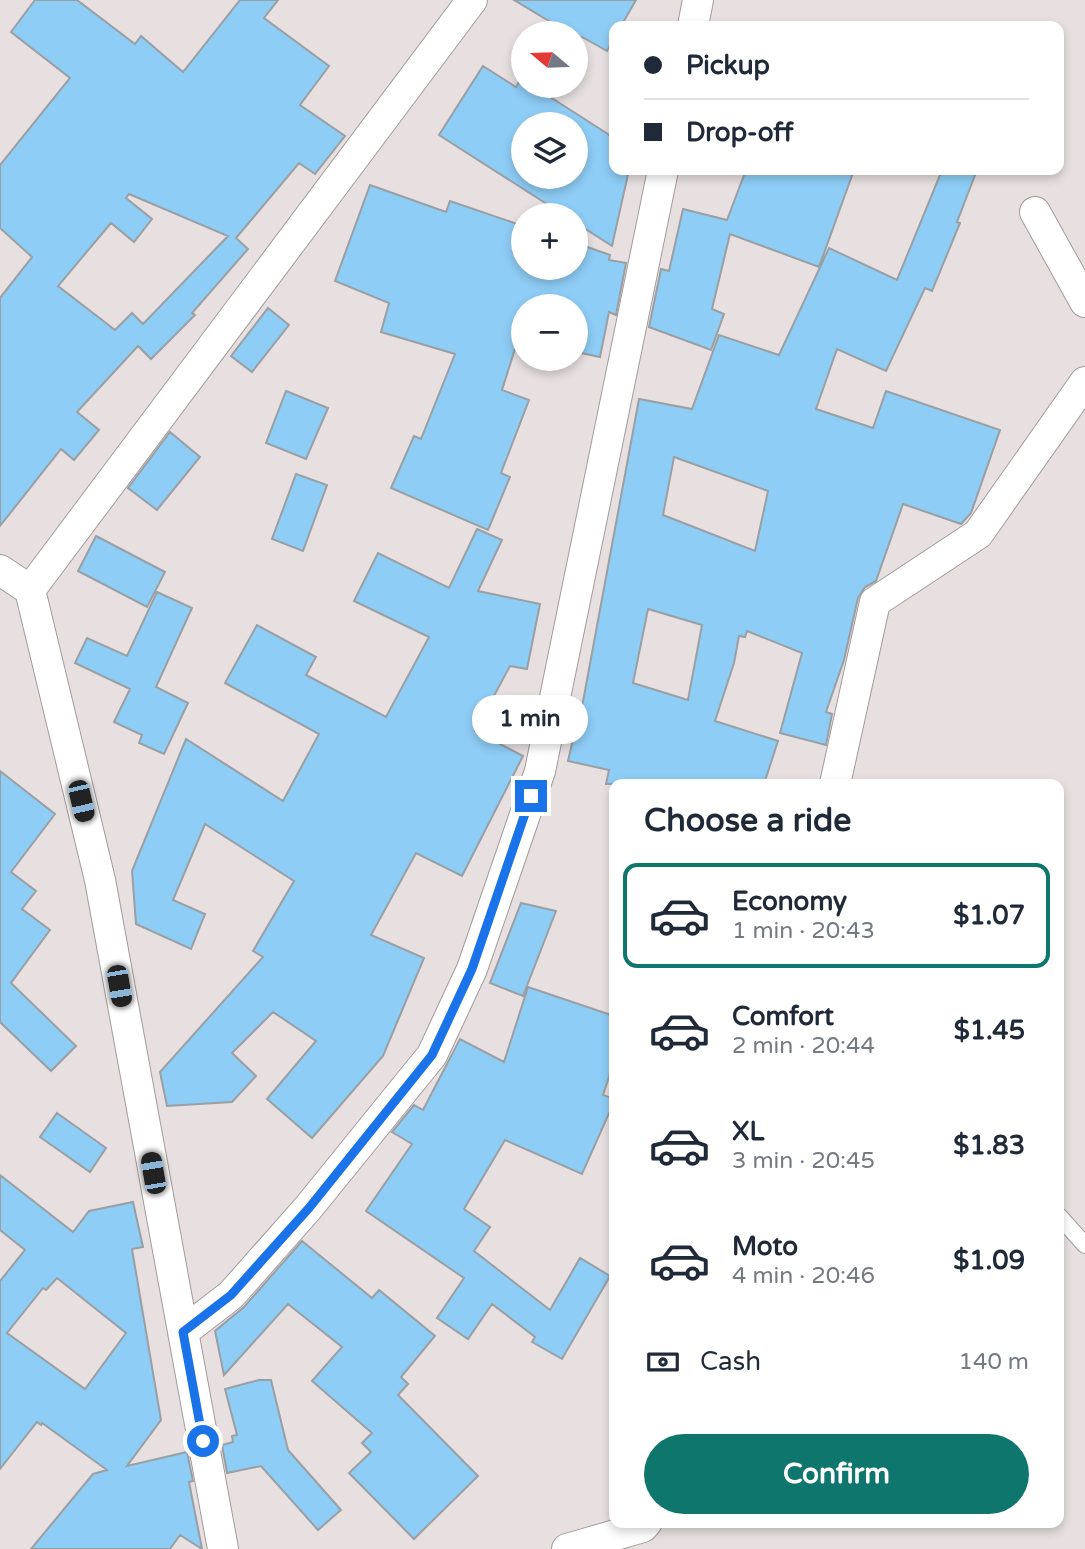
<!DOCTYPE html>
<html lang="en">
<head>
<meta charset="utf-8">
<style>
  :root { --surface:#fff; --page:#f6f6f7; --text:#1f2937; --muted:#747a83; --line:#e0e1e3; --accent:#0f766e }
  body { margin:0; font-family:"Varela Round",sans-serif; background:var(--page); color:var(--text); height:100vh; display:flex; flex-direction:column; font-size:26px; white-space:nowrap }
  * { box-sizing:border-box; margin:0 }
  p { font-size:23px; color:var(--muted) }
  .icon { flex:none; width:38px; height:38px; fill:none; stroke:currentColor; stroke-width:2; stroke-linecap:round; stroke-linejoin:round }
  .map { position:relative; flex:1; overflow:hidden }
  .panel { position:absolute; left:609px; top:779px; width:455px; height:749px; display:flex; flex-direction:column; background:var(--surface); border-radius:14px; box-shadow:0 4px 10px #0003 }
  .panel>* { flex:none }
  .guide { position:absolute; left:609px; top:21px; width:455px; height:154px; border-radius:14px; box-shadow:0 4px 10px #0003; display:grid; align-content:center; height:154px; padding:0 35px; background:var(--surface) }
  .needle { width:46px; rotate:289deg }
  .controls { position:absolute; left:511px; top:21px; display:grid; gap:14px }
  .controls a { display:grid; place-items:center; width:77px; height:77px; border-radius:50%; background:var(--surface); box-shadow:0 4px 10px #0003; font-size:35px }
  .end { position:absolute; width:32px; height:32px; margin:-16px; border:9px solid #1a73e8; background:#fff; box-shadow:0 0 0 4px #fff }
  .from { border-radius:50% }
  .bubble { position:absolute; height:49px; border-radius:24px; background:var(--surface); box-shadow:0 4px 10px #0003; font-size:23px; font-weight:700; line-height:49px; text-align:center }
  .car { position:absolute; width:21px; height:42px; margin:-21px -10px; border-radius:9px; box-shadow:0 0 5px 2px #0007; background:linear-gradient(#222 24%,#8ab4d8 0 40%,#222 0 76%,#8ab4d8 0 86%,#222 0) }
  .guide b { display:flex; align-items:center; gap:24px; height:66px; font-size:26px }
  .guide b+b { border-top:2px solid var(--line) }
  .guide i { width:18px; height:18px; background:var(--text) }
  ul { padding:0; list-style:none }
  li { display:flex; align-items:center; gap:21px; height:105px; margin:0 14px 10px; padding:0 21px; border:4px solid transparent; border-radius:14px }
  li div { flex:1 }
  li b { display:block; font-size:26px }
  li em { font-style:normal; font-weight:700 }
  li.on { border-color:var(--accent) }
  li>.icon { width:63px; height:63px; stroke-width:1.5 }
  h2 { padding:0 35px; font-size:32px; line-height:84px }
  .pay { display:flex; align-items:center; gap:18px; height:77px; padding:0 35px; font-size:26px }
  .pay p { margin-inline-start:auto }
  .button { display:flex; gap:14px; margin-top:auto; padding:14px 35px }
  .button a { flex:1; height:80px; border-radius:42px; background:var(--accent); color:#fff; font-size:28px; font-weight:700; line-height:80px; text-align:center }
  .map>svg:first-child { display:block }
</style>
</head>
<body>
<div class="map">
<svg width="1085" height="1549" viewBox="0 0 1085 1549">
  <rect width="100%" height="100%" fill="#e8e0e0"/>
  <path fill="#8ecdf6" stroke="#999fa3" stroke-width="2" fill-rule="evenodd" d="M35 0H77L135 44 141 36 183 72 240 0H278L264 18 329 66 300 105 345 136 315 174 299 163 236 238 248 249 192 313 195 315 151 359 138 346 77 412 99 430 74 460 61 449 0 526V298L32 257 0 228V165L70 78 11 32ZM129 194 228 236 143 324 132 313 115 330 58 286 111 223 134 242 152 219 126 198Z
    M514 0H636L621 26H614V38L607 51 582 37 580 40 576 38V33H569Z
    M483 66 516 87 521 78 523 86H533L614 138V170H629L612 246 576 223V215H564L439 135ZM523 124H576V177H523Z
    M746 170H854L819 267 730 234 712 309 724 314 711 350 649 327 661 269 669 271 683 209 727 220Z
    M942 170H977L957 222 960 223 932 291 925 288 886 371 837 349 816 409 873 428 886 391 1000 430 971 513 961 524 903 504 876 581 865 587 858 598 844 660 826 712 832 714 826 745 780 733 802 653 747 631 745 637 739 636 734 663 715 721 778 741 764 784H606L609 770 568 761 577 722 579 723 639 399 692 409 719 335 779 355 829 248 897 280ZM674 457 768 491 755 551 663 515ZM648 609 702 625 688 700 633 683Z
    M370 185 446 212 450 201 523 226V268H576V243L610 255 609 260 626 263 616 315 609 312 600 357 576 352V306H523V331L521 330 502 390 529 400 501 473 510 477 488 530 391 488 414 436 421 439 455 354 381 332 389 303 335 281Z
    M268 308 289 325 252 372 231 356Z
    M286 391 328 408 306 459 266 443Z
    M170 432 200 457 157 510 128 488Z
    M296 474 327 485 303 551 272 539Z
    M477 529 502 540 478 591 540 604 527 669 510 666 475 731 523 756 462 876 416 853 371 935 424 958 383 1056 312 1138 267 1099 316 1041 273 1012 232 1053 256 1076 232 1102 167 1106 160 1072 263 957 253 951 294 881 205 824 173 900 205 914 191 949 136 924 132 871 186 739 283 801 319 734 225 683 257 625 316 657 306 675 386 717 429 637 354 601 378 553 449 588Z
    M96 536 165 572 147 607 78 571Z
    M157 592 192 608 156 687 188 703 164 754 139 743 142 735 114 722 130 689 75 663 87 638 127 656Z
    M0 771 55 814 11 872 36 891 22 909 50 930 11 983 76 1046 51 1071 0 1022Z
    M521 903 556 911 523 996 490 983Z
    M528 987 614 1016V1062L603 1095 614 1099V1102L582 1174 505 1140 464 1209 490 1227 474 1251 550 1310 580 1258 610 1276 562 1359 532 1342 535 1337 492 1304 468 1339 437 1318 464 1278 366 1211 412 1144 392 1132 414 1105 423 1110 460 1039 504 1062Z
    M57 1113 106 1148 90 1172 40 1137Z
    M0 1175 73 1232 89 1211 133 1202 143 1247 132 1249 161 1420 127 1466 187 1452 193 1481 189 1482 202 1549 180 1535 170 1549H31L93 1474 107 1470 42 1423 41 1425 37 1422 0 1469V1281L25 1250 0 1230ZM57 1278 126 1333 85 1389 7 1333 43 1288 46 1290Z
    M302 1241 372 1298 379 1290 435 1336 401 1377 408 1384 398 1395 478 1476 414 1539 349 1473 371 1452 362 1443 372 1433 312 1381 342 1347 288 1304 224 1375 215 1331 244 1307Z
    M259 1380H271L288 1450 341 1510 318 1530 261 1466 227 1473 222 1445 233 1442 232 1436 237 1435 225 1389Z"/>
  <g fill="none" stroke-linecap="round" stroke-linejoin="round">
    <defs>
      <path id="lane" d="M1059 1216 1085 1245"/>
      <path id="street" d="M693 26 698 0
        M1035 212 1085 302
        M0 570 30 590 100 880 223 1549
        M30 590 472 0
        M835 784 875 602 978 534 1085 382
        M183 1332 231 1295 308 1208 432 1055 472 969 540 771 663 170
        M567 1549 643 1527 647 1522"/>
    </defs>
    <use href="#lane" stroke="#a39b9b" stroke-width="18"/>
    <use href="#street" stroke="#a39b9b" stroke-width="32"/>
    <use href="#lane" stroke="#fff" stroke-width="16"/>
    <use href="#street" stroke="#fff" stroke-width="30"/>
  </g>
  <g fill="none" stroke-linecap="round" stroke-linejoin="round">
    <path stroke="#1a73e8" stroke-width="9" d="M203 1441 183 1332 231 1295 309 1208 432 1055 472 969 531 796"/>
  </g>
</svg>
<div class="controls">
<a><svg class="needle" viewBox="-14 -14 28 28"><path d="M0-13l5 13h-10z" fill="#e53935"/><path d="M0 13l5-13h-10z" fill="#747a83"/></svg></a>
<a><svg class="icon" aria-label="layers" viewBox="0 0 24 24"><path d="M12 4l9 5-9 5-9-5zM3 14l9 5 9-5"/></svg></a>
<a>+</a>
<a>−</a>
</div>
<i class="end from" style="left:203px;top:1441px"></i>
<i class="end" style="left:531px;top:796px"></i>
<div class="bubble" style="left:472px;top:695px;width:116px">1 min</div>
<i class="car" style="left:81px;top:801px;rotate:167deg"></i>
<i class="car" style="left:119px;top:986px;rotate:170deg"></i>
<i class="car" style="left:153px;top:1173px;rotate:350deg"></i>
<div class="guide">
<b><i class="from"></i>Pickup</b>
<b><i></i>Drop-off</b>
</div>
<section class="panel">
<h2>Choose a ride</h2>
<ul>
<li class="on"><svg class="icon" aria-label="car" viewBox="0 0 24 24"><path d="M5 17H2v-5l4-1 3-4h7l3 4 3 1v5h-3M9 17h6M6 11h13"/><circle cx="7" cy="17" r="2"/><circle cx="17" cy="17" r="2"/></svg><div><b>Economy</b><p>1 min · 20:43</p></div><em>$1.07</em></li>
<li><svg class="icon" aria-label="car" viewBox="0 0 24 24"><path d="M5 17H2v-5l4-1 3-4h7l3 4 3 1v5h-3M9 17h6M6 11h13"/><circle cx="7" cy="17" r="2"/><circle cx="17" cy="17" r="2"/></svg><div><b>Comfort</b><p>2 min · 20:44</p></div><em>$1.45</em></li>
<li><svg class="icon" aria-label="car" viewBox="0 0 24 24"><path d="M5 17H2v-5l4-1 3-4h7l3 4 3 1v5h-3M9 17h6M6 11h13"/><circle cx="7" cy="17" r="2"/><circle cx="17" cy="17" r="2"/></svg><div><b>XL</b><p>3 min · 20:45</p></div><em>$1.83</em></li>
<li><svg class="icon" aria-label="car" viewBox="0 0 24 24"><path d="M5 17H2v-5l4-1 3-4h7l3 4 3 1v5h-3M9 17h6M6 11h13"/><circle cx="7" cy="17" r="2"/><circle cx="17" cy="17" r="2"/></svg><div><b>Moto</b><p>4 min · 20:46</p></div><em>$1.09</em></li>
</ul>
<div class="pay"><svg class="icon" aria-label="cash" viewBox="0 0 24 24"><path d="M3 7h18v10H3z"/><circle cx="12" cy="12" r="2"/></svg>Cash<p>140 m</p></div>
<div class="button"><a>Confirm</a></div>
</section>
</div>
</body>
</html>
